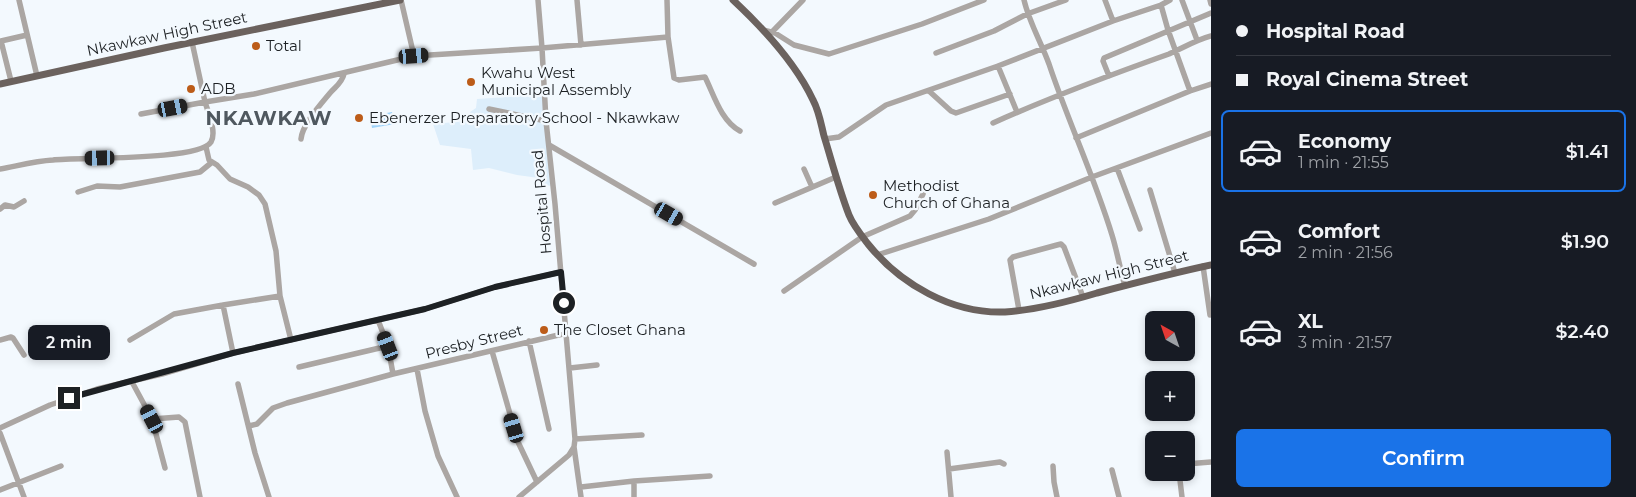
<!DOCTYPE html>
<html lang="en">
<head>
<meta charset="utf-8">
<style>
  :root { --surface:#171b24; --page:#242831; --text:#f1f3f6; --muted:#9ea1a6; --line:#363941; --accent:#1a73e8 }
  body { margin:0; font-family:Montserrat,sans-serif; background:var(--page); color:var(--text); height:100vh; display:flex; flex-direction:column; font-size:19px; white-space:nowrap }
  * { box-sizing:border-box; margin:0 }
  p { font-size:16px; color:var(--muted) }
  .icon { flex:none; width:28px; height:28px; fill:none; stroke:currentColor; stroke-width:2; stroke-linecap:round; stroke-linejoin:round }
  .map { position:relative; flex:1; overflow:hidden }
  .drawer { display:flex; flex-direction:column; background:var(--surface); width:425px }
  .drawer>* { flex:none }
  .guide { display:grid; align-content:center; height:110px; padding:0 25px; background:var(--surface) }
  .needle { width:32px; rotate:320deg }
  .buttons { position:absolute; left:1145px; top:311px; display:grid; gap:10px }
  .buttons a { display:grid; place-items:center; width:50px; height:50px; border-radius:8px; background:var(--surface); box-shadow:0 2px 8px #0003; font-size:25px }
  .end { position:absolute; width:22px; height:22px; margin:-11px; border:6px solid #1d2124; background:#fff; box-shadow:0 0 0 2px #fff }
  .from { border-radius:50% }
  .bubble { position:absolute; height:35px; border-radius:8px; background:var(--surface); box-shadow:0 2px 8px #0003; font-size:16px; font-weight:600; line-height:35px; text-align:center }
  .car { position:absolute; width:15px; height:30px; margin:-15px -8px; border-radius:6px; box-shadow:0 0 4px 1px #0007; background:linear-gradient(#222 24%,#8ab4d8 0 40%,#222 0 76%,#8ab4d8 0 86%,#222 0) }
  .guide b { display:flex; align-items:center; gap:18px; height:48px; font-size:19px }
  .guide b+b { border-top:1px solid var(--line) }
  .guide i { width:12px; height:12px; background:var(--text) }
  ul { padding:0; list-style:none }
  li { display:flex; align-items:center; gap:15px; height:82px; margin:0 10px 8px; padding:0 15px; border:2px solid transparent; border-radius:8px }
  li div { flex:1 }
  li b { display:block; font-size:19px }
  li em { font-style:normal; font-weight:600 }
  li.selected { border-color:var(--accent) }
  li>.icon { width:45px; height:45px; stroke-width:1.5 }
  .primary-button { display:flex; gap:10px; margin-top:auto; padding:10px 25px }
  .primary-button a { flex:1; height:58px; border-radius:8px; background:var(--accent); color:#fff; font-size:20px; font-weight:600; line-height:58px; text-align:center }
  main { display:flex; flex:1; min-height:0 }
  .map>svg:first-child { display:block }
</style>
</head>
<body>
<main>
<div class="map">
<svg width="1211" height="497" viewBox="0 0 1211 497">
  <rect width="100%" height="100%" fill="#f3f9fe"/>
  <path fill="#ddeefb" d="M521 96 543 97 551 186 541 184 539 178 517 175 489 168 473 170 471 149 440 145 433 124 467 121 470 112 476 108 477 99Z"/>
  <path fill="#9fd3fa" d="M392 112 395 124 372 128 370 116Z"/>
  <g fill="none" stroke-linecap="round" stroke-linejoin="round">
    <path stroke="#aba6a3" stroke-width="5.5" d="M19 0 37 76
      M401 0 414 56
      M577 0 581 45
      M1024 0C1029 22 1041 42 1049 64 1068 121 1094 176 1112 235 1117 251 1120 269 1125 286
      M1105 0 1113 21
      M1182 0 1197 40
      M1210 0 1211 4
      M1161 5 1168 30 1190 91
      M763 30 775 33 794 45 829 54 922 24 984 0
      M772 32 803 0
      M668 37 674 78 679 80 705 77C714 95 721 121 740 131
      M192 42 205 102 254 94 414 56 542 48 668 37 667 0
      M936 53 994 31 1027 14 1066 0
      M998 66 1017 112
      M1109 76 1103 61 1104 58 1211 13
      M11 81 1 41 27 35
      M929 91 951 111 956 113 1010 94
      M489 109 546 121
      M993 123C1051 97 1110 75 1169 54 1183 48 1196 40 1211 36
      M1076 138 1190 91 1211 84
      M301 139C302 125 321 104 330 93 336 86 342 83 344 74
      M825 139 839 137 886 105 998 66 1113 21 1161 5 1170 0
      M549 145 754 264
      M206 147 209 160 217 165 230 179 248 187 259 195 265 204 276 251 280 296 291 340
      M1117 168 1140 229
      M0 169C17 166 35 161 53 160 78 157 199 161 211 142 217 132 208 112 205 102L141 114
      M804 169 812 187
      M1150 190 1175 273
      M78 192 97 186 120 187 200 172 211 163
      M775 203 836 177
      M0 209 5 205 14 207 24 201
      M877 255 989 219 1092 177 1211 133
      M1203 266 1210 315
      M784 291 862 237 910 216 915 210 923 194
      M1019 310 1010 260 1013 257 1057 245 1061 244 1064 247 1083 297
      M378 320 388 346 393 374
      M0 340 11 337 13 338 24 355
      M130 340 174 314 223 305
      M529 341 549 429
      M492 351 518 442 537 482
      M233 353 223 305 280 296
      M299 367 388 346
      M570 368 597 365
      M417 369 425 411 438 456 457 497
      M132 382 152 419 165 468
      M238 384 255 453 269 497
      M152 419 179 417 185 422 200 497
      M249 426 257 424 273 408 287 403 393 374 567 333
      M0 428 50 405 97 389 162 374 233 353 425 309 495 287 561 272
      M0 433 24 497
      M575 439 642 435
      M574 447 581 497
      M947 452 951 497
      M1186 464 1211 462
      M1053 466 1054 482 1057 497
      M949 469 1000 462 1004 464
      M1112 470 1119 497
      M1179 472 1182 497
      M634 481V497
      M581 487 634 481 710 476
      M0 490 61 466
      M519 497 569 455 574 447 575 439 555 204 546 121 542 48 538 0"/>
    <path stroke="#6b625e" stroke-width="7" d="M733 0C763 28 795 62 813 100 819 111 821 124 824 136 832 162 839 189 849 215 853 225 861 235 868 244 900 284 952 314 1005 312 1037 310 1067 302 1097 293 1135 283 1173 273 1211 265
      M0 84 164 48 400 0"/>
  </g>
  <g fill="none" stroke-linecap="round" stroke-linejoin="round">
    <path stroke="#1d2124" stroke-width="6" d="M69 398 233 353 425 309 495 287 561 272 564 303"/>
  </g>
  <g fill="#bc5c19" stroke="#f3f9fe" stroke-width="2">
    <circle cx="256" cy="46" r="5"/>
    <circle cx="471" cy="82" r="5"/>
    <circle cx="191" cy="89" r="5"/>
    <circle cx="359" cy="118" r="5"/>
    <circle cx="873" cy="195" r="5"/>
    <circle cx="544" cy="330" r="5"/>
  </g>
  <g text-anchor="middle" stroke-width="4.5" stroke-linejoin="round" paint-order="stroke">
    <g font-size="15" fill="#1d2124" stroke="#f3f9fe">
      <text transform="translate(167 34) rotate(-12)" y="5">Nkawkaw High Street</text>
      <text transform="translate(542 202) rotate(-95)" y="5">Hospital Road</text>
      <text transform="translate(1109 275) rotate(-14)" y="5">Nkawkaw High Street</text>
      <text transform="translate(474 342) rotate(-14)" y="5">Presby Street</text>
    </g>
    <g font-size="15" fill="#1d2124" stroke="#f3f9fe" text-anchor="start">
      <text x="266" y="51">Total</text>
      <text x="481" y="78">Kwahu West<tspan x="481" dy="17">Municipal Assembly</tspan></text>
      <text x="201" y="94">ADB</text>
      <text x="369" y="123">Ebenerzer Preparatory School - Nkawkaw</text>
      <text x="883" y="191">Methodist<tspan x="883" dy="17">Church of Ghana</tspan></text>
      <text x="554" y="335">The Closet Ghana</text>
    </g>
    <g font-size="20" font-weight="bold" letter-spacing="1" fill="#4f585f" stroke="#f3f9fe">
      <text x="269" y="125">NKAWKAW</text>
    </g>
  </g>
</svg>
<div class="buttons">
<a><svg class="needle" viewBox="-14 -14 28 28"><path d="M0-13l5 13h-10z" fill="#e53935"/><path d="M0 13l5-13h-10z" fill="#9ea1a6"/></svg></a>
<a>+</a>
<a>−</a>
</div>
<i class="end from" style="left:564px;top:303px"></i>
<i class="end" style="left:69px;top:398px"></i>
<div class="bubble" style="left:28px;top:325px;width:82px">2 min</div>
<i class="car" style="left:414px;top:56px;rotate:86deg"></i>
<i class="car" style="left:173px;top:108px;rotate:79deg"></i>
<i class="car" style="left:100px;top:158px;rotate:269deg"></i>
<i class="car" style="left:669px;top:214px;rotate:120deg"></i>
<i class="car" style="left:388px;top:346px;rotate:339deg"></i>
<i class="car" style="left:152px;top:419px;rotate:332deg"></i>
<i class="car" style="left:514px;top:428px;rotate:343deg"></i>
</div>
<section class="drawer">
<div class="guide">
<b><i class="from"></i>Hospital Road</b>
<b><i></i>Royal Cinema Street</b>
</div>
<ul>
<li class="selected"><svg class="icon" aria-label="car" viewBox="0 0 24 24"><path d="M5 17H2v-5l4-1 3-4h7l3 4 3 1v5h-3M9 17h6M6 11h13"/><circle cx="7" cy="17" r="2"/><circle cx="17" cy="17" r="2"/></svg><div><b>Economy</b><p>1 min · 21:55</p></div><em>$1.41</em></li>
<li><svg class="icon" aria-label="car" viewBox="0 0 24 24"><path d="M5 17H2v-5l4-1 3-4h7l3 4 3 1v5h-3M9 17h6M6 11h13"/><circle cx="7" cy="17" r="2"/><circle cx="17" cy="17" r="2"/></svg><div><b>Comfort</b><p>2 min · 21:56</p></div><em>$1.90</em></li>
<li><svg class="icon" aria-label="car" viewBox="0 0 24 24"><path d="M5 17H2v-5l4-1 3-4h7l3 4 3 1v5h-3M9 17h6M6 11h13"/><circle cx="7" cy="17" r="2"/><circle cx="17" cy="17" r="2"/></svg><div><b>XL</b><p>3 min · 21:57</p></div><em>$2.40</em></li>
</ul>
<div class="primary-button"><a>Confirm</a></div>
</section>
</main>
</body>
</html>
